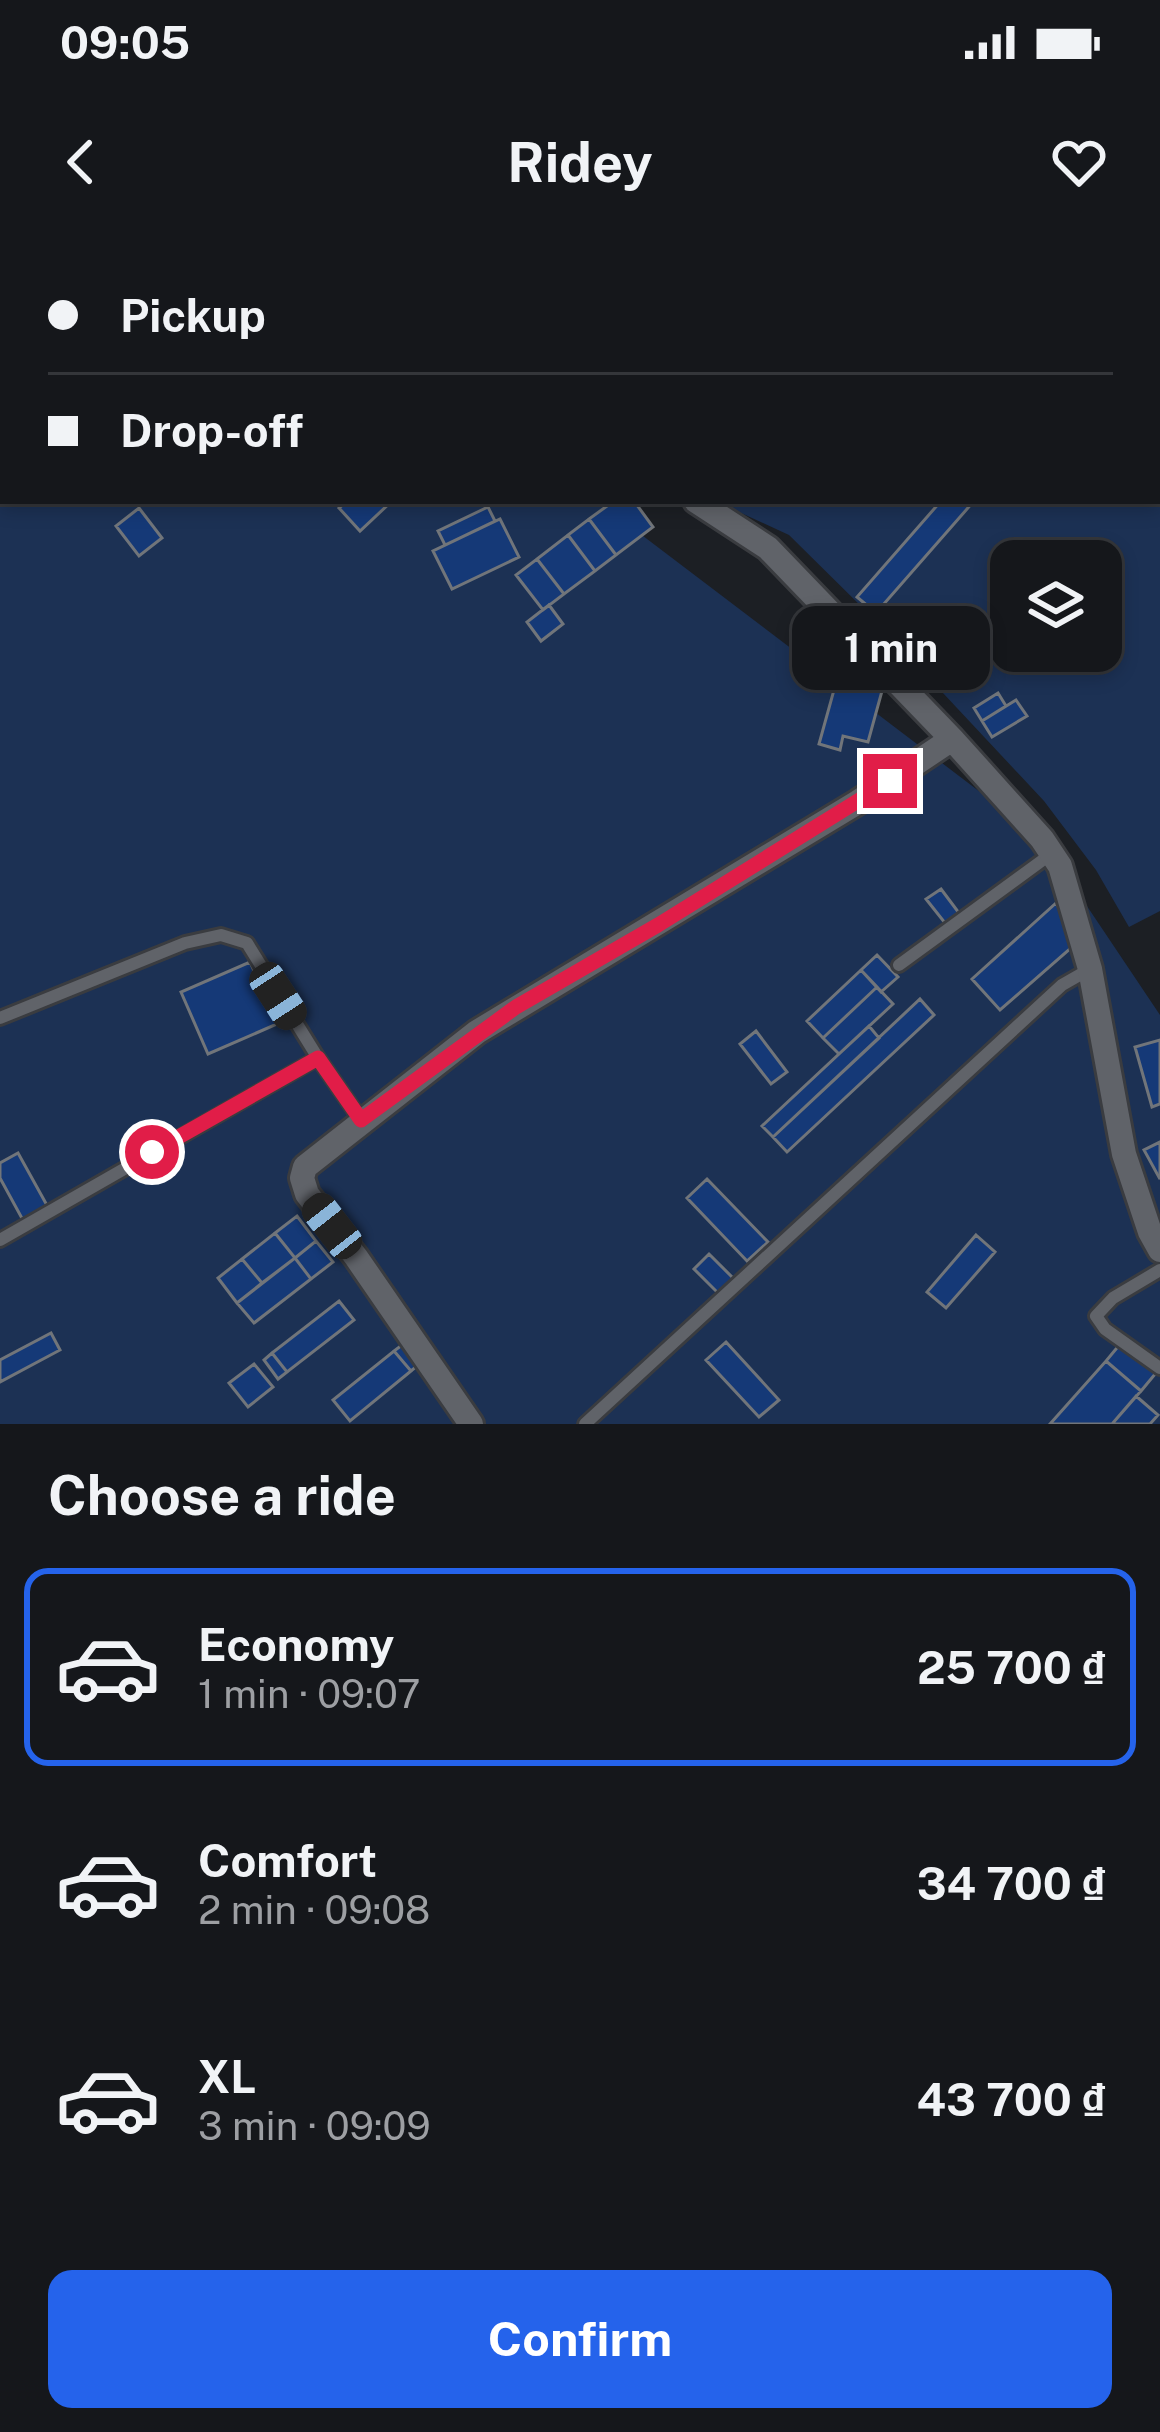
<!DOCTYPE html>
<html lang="en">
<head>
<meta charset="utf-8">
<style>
  :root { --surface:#15171b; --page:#1e2024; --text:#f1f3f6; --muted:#9d9fa3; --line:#34363a; --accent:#2563eb }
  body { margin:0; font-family:"Public Sans",sans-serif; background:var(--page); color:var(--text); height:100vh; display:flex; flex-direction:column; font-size:45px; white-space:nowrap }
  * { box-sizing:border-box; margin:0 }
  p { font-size:39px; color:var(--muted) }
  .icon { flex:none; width:66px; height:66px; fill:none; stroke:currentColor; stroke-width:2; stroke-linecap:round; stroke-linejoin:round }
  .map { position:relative; height:1184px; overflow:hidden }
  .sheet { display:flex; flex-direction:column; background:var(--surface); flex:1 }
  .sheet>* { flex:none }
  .guide { position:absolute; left:0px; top:0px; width:1161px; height:264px; box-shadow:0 6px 18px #0003,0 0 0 3px var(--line); display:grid; align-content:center; height:264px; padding:0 48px; background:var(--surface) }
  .buttons { position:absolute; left:990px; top:300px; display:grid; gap:24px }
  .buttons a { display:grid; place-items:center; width:132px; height:132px; border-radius:24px; background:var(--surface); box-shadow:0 6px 18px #0003,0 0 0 3px var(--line); font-size:60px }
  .end { position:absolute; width:54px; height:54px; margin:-27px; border:15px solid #e11d48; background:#fff; box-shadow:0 0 0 6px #fff }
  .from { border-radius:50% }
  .bubble { position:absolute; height:84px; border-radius:24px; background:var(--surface); box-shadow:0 6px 18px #0003,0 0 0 3px var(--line); font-size:39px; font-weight:700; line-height:84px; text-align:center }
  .car { position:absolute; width:36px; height:72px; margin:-36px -18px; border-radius:15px; box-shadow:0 0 9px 3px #0007; background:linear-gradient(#222 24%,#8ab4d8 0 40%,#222 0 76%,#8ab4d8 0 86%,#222 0) }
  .guide b { display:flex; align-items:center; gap:42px; height:114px; font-size:45px }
  .guide b+b { border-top:3px solid var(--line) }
  .guide i { width:30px; height:30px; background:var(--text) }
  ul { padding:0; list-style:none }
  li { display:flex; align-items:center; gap:36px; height:198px; margin:0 24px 18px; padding:0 24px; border:6px solid transparent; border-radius:24px }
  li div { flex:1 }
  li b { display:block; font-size:45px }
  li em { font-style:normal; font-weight:700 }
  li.on { border-color:var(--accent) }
  li>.icon { width:108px; height:108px; stroke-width:1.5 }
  h2 { padding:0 48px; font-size:54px; line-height:144px }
  .cta { display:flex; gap:24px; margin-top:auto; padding:24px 48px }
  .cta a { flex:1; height:138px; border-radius:24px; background:var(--accent); color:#fff; font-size:48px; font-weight:700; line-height:138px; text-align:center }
  .status { display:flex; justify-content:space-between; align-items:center; height:84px; padding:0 60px; background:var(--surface); direction:ltr }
  .status svg { height:33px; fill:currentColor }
  header { display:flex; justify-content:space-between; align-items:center; height:156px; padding:0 48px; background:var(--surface); font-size:54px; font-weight:700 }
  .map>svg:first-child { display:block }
</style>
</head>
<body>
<div class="status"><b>09:05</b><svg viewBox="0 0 49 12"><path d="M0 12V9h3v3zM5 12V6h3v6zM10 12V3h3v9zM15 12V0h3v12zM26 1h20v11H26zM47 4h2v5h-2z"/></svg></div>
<header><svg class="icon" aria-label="back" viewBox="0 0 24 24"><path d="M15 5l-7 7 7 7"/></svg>Ridey<svg class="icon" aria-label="heart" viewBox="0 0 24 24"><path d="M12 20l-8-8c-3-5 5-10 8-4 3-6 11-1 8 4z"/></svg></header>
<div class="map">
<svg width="1160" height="1184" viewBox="0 0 1160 1184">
  <rect width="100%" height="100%" fill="#1c1f24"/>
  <path fill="#1c3154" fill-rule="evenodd" d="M0 0 258 3H3V261H597L1042 599 1160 775V1184H0Z
    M549 0H1160V671L1129 687 1096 630 1044 561 870 375 789 295 715 261H1158V3H538ZM1011 321H1101V411H1011Z"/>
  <path fill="#153977" stroke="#71757a" stroke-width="3" d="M347 261H392L360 291 339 268Z
    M614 261H634L653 287 616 315 589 279Z
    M941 261H974L876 373 857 357Z
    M488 267 495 281 445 305 438 291Z
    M139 268 162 298 139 316 116 286Z
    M500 279 519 317 452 349 433 311Z
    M589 279 616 315 595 331 568 295Z
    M568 295 595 331 564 354 537 319Z
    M537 319 564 354 543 370 516 335Z
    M549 365 563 384 541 401 527 382Z
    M981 371 999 392 941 443 922 422Z
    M837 439 882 451 868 502 843 496 840 510 819 504Z
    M998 453 1006 466 982 481 974 468Z
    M1016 460 1027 476 992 497 982 481Z
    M941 649 959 673 945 683 926 659Z
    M1056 663 1079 701 1000 770 972 739Z
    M877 715 898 737 881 752 861 730Z
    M250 722 277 784 208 814 181 752Z
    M861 730 877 747 823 798 807 781Z
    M877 747 893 764 839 814 823 798Z
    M920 759 934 775 787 912 773 897Z
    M869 786 879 798 773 897 762 886Z
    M756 791 787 832 771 844 740 804Z
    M1160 800V864L1152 867 1135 807Z
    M1160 902V939L1144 910Z
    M18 913 49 969 24 982 0 938V923Z
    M707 939 768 1002 747 1021 687 958Z
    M297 976 316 1001 295 1018 275 993Z
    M275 993 295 1018 262 1043 242 1019Z
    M976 995 995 1012 946 1068 927 1052Z
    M316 1001 333 1022 311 1039 295 1018Z
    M709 1014 735 1040 720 1055 694 1029Z
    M295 1018 311 1039 254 1083 237 1063Z
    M242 1019 262 1043 237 1063 218 1038Z
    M339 1061 354 1080 287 1132 272 1113Z
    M51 1093 60 1110 0 1142V1120Z
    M406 1102 422 1122 411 1131 394 1111Z
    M726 1102 779 1160 759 1177 706 1120Z
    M1121 1103 1156 1133 1141 1151 1106 1121Z
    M394 1111 411 1131 350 1181 333 1160Z
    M272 1113 287 1132 278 1139 264 1120Z
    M1106 1121 1141 1151 1112 1184H1050Z
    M254 1124 273 1147 248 1167 229 1143Z
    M1136 1156 1158 1175 1150 1184H1112Z"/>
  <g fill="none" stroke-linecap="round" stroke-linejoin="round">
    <defs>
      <path id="service" d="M899 725 1051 614
        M0 778 185 703 221 695 247 703 318 818
        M0 1000 318 818 361 880
        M1160 1030 1113 1058 1096 1076 1105 1089 1160 1128
        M585 1184 1062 745 1090 729"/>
      <path id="minor" d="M253 0 257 3
        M696 261 768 308 952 499 1042 599 1060 626 1090 729 1124 914 1150 992 1160 1010
        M471 1184 356 1017 307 954 302 938 305 927 477 792 858 562 952 499"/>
    </defs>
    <use href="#service" stroke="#3a3c40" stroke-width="18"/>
    <use href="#minor" stroke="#3a3c40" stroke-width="30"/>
    <use href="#service" stroke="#606369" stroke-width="12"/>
    <use href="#minor" stroke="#606369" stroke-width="24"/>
  </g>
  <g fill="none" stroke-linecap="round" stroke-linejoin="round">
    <path stroke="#e11d48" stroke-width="15" d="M152 912 318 818 361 880 516 767 658 685 890 541"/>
  </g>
</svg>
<div class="buttons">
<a><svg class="icon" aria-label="layers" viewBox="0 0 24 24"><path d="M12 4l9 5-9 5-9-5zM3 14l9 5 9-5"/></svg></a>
</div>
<i class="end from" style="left:152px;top:912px"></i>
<i class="end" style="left:890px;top:541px"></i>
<div class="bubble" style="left:792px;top:366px;width:198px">1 min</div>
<i class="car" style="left:278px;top:756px;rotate:147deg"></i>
<i class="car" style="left:332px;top:986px;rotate:322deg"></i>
<div class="guide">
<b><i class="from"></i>Pickup</b>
<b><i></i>Drop-off</b>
</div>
</div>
<section class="sheet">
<h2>Choose a ride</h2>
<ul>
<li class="on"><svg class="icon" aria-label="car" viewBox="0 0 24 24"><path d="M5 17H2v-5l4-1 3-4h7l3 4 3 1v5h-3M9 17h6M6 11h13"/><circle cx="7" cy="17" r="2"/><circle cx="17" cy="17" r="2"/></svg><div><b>Economy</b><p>1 min · 09:07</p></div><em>25 700 ₫</em></li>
<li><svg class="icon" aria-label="car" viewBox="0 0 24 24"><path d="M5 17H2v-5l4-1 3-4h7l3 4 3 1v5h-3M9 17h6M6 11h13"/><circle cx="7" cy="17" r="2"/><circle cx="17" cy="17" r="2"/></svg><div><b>Comfort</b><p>2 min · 09:08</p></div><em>34 700 ₫</em></li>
<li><svg class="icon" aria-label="car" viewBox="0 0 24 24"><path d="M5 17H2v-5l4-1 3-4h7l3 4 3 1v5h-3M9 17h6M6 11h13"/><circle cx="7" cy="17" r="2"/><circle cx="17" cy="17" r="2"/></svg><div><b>XL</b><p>3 min · 09:09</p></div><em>43 700 ₫</em></li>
</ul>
<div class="cta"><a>Confirm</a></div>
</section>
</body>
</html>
